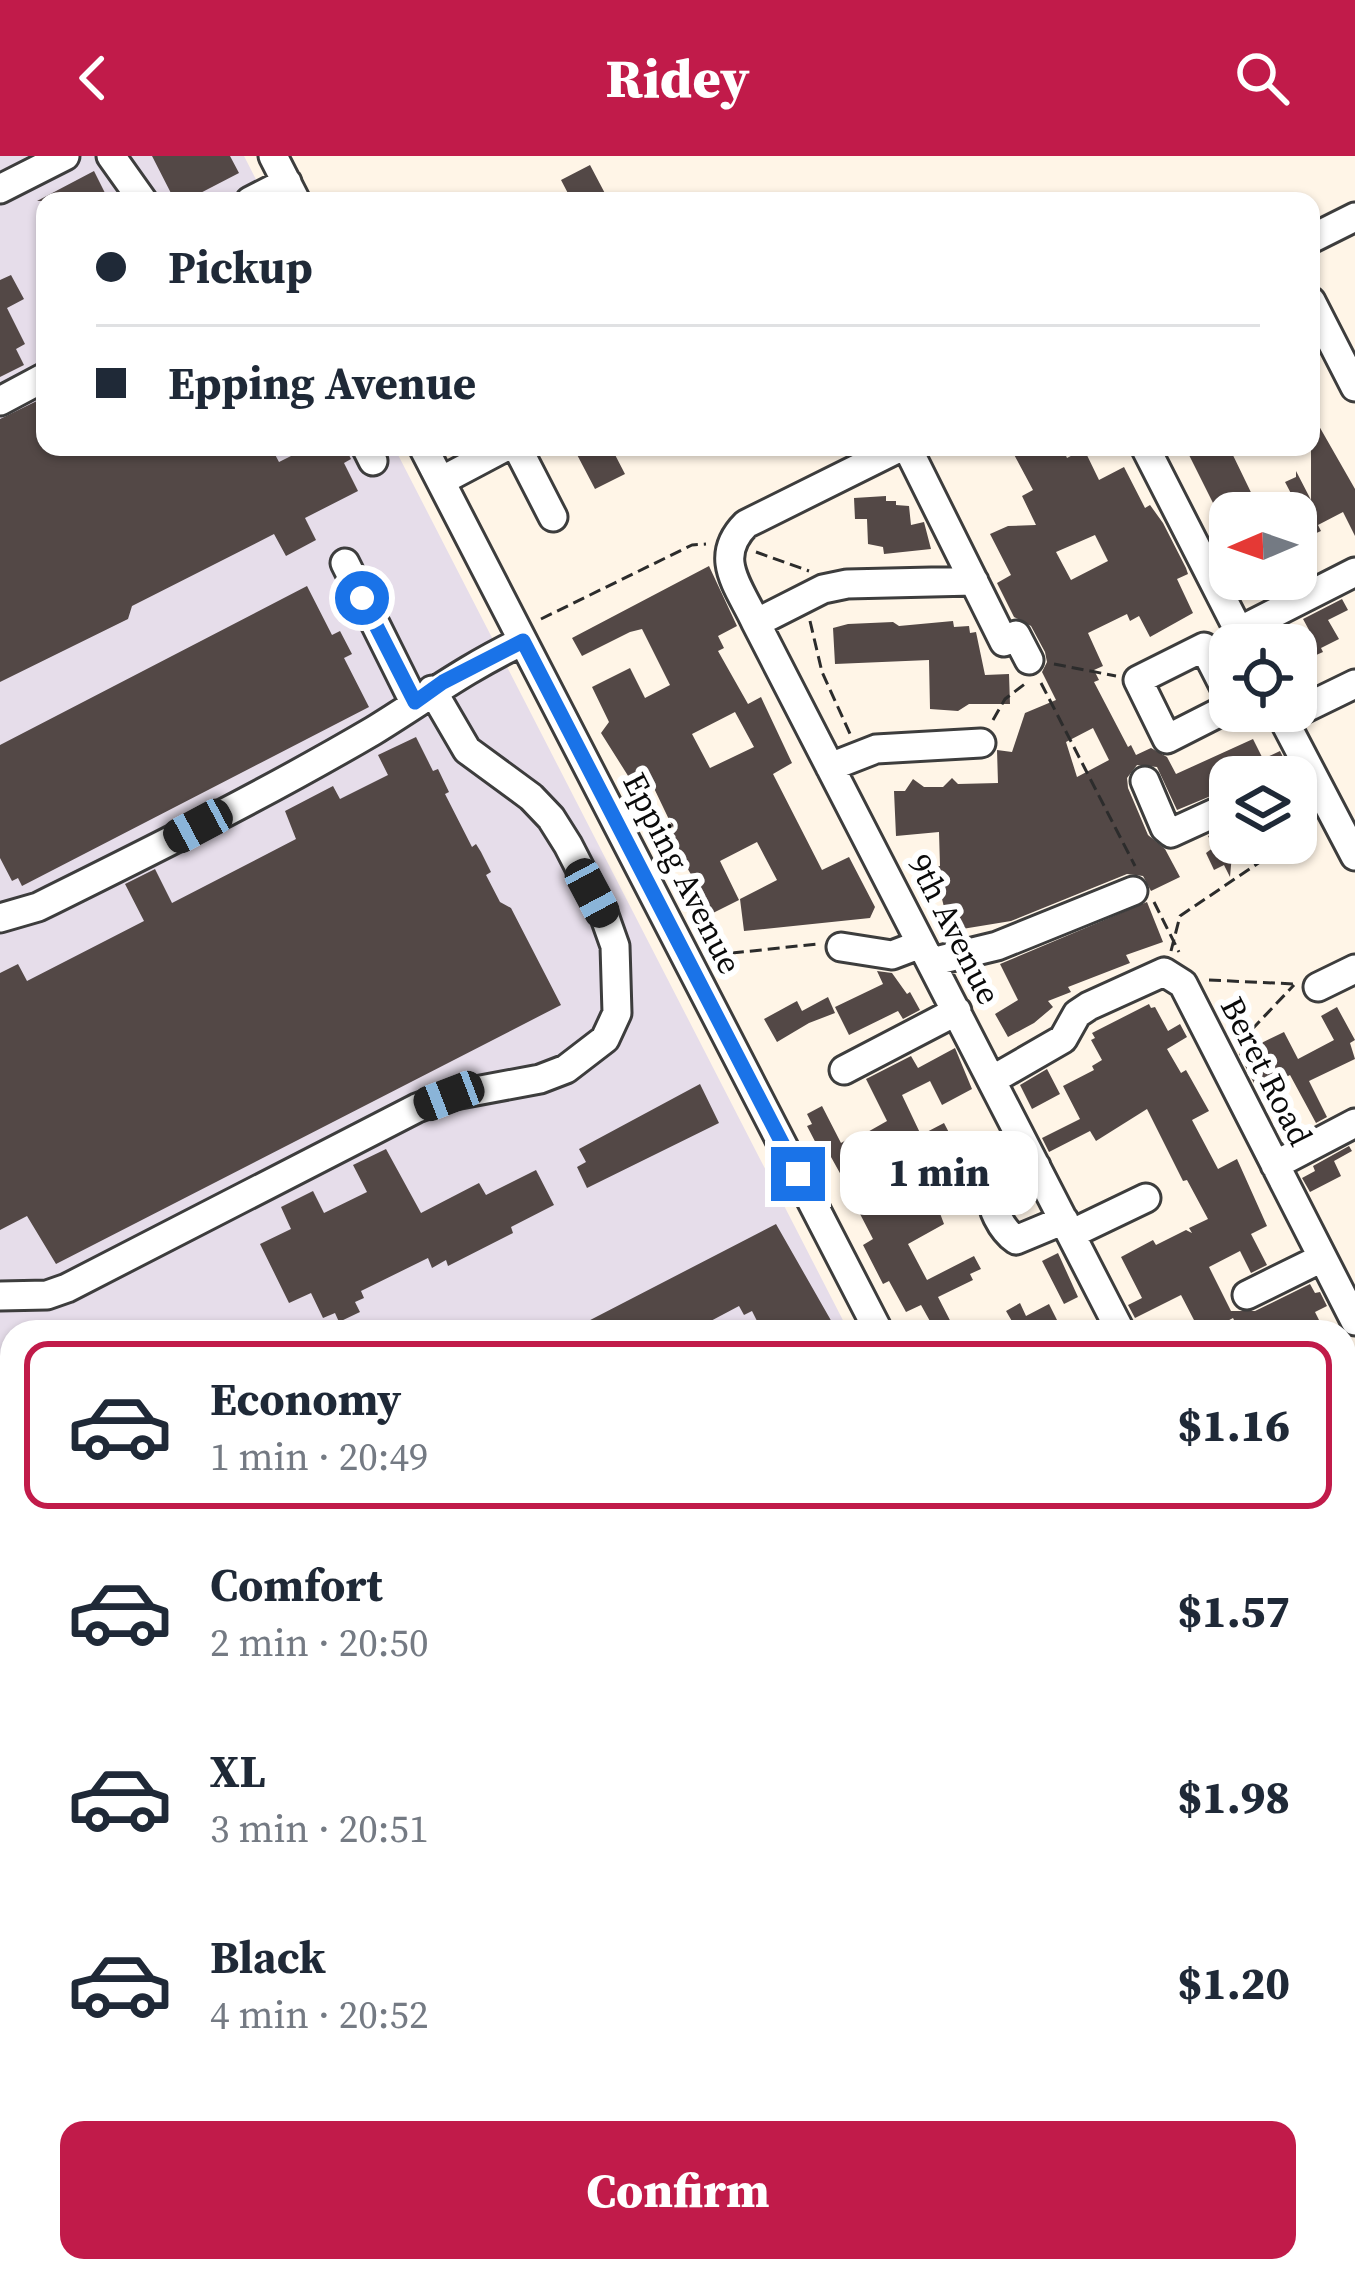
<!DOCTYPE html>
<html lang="en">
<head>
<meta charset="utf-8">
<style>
  :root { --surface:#fff; --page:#f2f2f3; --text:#1f2937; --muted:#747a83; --line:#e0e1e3; --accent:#c11b4a }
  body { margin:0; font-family:"Source Serif 4",serif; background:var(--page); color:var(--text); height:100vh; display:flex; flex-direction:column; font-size:45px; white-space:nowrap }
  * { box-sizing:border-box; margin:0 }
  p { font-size:39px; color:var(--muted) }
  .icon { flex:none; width:66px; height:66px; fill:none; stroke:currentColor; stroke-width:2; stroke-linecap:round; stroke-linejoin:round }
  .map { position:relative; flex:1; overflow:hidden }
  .drawer { position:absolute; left:0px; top:1164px; width:1356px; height:963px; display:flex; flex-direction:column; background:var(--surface); border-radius:36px 36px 0 0; box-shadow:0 3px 9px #0004 }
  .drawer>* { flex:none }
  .guide { position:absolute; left:36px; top:36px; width:1284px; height:264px; border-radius:24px; box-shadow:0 3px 9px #0004; display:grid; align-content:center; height:264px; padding:0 60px; background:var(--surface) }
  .needle { width:78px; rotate:268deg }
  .fabs { position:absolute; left:1209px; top:336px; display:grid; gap:24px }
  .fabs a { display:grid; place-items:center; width:108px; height:108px; border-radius:24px; background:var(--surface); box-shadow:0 3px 9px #0004; font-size:60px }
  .end { position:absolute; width:54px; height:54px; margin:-27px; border:15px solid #1a73e8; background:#fff; box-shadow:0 0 0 6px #fff }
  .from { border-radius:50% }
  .bubble { position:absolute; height:84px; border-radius:24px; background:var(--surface); box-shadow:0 3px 9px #0004; font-size:39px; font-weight:800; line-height:84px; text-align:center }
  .car { position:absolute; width:36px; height:72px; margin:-36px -18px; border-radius:15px; box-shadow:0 0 9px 3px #0007; background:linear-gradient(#222 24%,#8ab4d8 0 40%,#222 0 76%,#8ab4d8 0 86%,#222 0) }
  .guide b { display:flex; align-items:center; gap:42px; height:114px; font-size:45px }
  .guide b+b { border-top:3px solid var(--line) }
  .guide i { width:30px; height:30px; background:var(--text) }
  ul { padding:21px 0 0; list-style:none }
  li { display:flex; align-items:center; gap:36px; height:168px; margin:0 24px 18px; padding:0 36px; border:6px solid transparent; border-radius:24px }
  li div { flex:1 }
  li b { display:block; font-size:45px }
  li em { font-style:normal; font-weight:800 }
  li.active { border-color:var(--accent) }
  li>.icon { width:108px; height:108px; stroke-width:1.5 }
  .button { display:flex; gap:24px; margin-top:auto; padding:24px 60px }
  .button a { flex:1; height:138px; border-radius:24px; background:var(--accent); color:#fff; font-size:48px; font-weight:800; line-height:138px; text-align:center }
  header { display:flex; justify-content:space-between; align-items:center; height:156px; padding:0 60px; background:var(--accent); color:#fff; font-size:54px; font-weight:800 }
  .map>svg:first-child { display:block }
</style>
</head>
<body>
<header><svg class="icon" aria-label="back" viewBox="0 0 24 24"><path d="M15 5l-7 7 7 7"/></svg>Ridey<svg class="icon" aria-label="search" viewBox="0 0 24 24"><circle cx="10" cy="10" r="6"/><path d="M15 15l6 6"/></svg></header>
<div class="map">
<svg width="1355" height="2126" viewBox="0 0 1355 2126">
  <rect width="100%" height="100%" fill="#fff5e7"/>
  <path fill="#e6ddea" d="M0 0H244L267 45H45V291H394L849 1176H12V2115H1240L1238 2126H0Z"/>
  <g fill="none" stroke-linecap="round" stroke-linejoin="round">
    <path stroke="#2bb9d5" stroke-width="6" d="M0 1628 12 1663
      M179 2115 183 2126"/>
  </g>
  <path fill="#534846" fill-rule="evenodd" d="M152 0H230L239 17 185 45H175Z
    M590 9 609 45H572L561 24Z
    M94 15 109 45H37Z
    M11 119 24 143 7 152 25 188 16 193 24 209 0 221V124Z
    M45 241V291H271L279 306 309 291H345L351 303 344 307 358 335 305 362 316 384 286 400 274 378 132 450 128 463 0 526V263Z
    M1311 256 1355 333V380L1343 356 1318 369 1321 375 1296 386V347L1285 326 1296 321V315L1311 344Z
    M573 291H611L625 318 595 333Z
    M1010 291H1062L1067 302 1084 293 1099 324 1124 311 1145 352 1150 349 1163 367 1186 412 1188 418 1177 423 1193 457 1150 481 1139 460 1130 465 1127 458 1088 477 1103 510 1094 514 1099 524 1094 526 1128 591 1131 589 1136 599 1151 592 1167 601 1176 618 1253 583 1263 603 1280 595 1288 611 1269 621H1230V632L1177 654 1157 611 1137 609 1127 622 1128 632 1148 679 1165 693 1180 721 1151 735 1143 720 1127 718 1011 765 950 775 934 711 940 710 939 676 896 680 894 635H905L913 623 924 631H943L952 622 958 628 998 627 997 594 1012 596 1025 557 1056 544 1042 516 1047 506 1045 496 1031 470 1014 461 997 427 1011 419 990 378 1008 370 1036 369 1022 340 1033 334ZM1095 379 1108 405 1071 424 1056 396ZM1093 572 1109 604 1077 621 1066 586Z
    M1185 291H1229L1261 357H1227L1221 346 1214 349Z
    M886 340V345H896V349L909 350 911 369 924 366 931 393 884 398 883 391 868 388 867 363H855L854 342Z
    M709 410 737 470 718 480 724 492 718 495 748 548 761 541 792 607 773 618 822 714 849 701 875 751 870 762 744 775 740 743 777 724 757 686 720 705 739 744 713 757 669 680 675 676 652 628 637 634 601 577 609 566 592 531 630 512 645 542 670 529 642 473 630 476 582 500 572 482ZM735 556 754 591 710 612 692 578Z
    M307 430 332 479 340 475 352 498 344 502 369 551 22 730 18 722 12 725 0 702V589Z
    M1342 443 1348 454 1328 464 1339 483 1321 492 1323 496 1296 508V481L1309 474 1303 463Z
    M953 465 954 471 969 470 970 477 976 476 985 519 1009 518 1010 548H969L958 555 930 553 929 504 835 508 833 472 848 468 893 466 899 470Z
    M416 581 433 615 438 613 449 636 445 638 472 691 476 688 481 696 491 716 486 719 500 746 511 752 561 849 56 1108 27 1060 0 1074V817L18 808 27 825 144 765 125 728 155 713 172 747 296 683 285 655 333 630 340 643 388 619 378 599Z
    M1230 670V687H1252L1232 698 1230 721 1224 709 1214 714 1206 697 1214 691 1208 680Z
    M1147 746 1163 786 1126 799 1130 807 1068 831 1071 836 1048 845 1053 851 1034 867 1008 881 995 858 1018 844 1000 808Z
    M877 815 892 817 907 838 910 836 920 854 903 863 898 855 849 879 835 851 883 828Z
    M828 841 835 857 809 867 777 886 764 863 797 845 802 855Z
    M1149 848 1151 852 1155 851 1168 875 1180 868 1187 881 1167 893 1181 917 1186 914 1209 955 1192 964 1218 1013 1237 1003 1267 1070 1251 1078 1267 1109 1251 1117 1240 1095 1209 1111 1231 1155H1255L1310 1128 1315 1137 1320 1136 1327 1150 1315 1156 1325 1176H1240L1233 1162 1207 1176H1173L1195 1166 1181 1139 1135 1162 1128 1149 1142 1142 1121 1101 1153 1084 1156 1089 1186 1074 1192 1077 1189 1072 1208 1063 1187 1024 1183 1025 1147 953 1096 985 1090 975 1049 996 1042 982 1080 963 1063 930 1094 914 1092 910 1102 904 1091 884 1095 882 1092 877Z
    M1337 851 1355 884 1350 887 1355 903 1309 925 1327 961 1316 967 1290 919 1258 935 1239 898 1284 876 1298 903 1334 884 1321 860Z
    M955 892 972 933 942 949 930 925 902 939 921 979 944 967 957 992 948 997 959 1018 932 1036 944 1068 908 1088 927 1124 974 1100 981 1113 970 1118 973 1124 938 1141 956 1176H936L921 1149 906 1156 889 1125 883 1128 863 1089 873 1083 859 1056 881 1045 867 1020 852 1028 846 1016 841 1019 826 992 820 995 807 970 812 968 807 958 822 950 841 987 855 979 857 982 887 965 866 923 911 900 918 912Z
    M1047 913 1060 938 1032 953 1020 929Z
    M700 928 719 967 587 1032 577 1011 586 1006 579 993Z
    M1349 990 1352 995 1334 1005 1341 1020 1310 1036 1302 1022 1315 1015 1313 1010Z
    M386 993 421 1057 479 1027 486 1039 536 1014 554 1049 511 1071 513 1077 448 1110 446 1104 432 1112 428 1102 361 1135 364 1142 355 1146 360 1156 339 1166 335 1157 323 1162 311 1137 289 1147 260 1088 291 1073 281 1051 313 1035 324 1057 367 1036 353 1009Z
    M776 1068 833 1168 818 1176H778L772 1167 761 1173 752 1155 744 1159 739 1150 690 1176H567Z
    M1058 1097 1078 1141 1064 1148 1042 1105Z
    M1020 1147 1026 1160 1049 1148 1063 1176H996L1013 1167 1006 1155Z"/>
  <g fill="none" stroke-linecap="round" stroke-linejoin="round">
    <defs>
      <path id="minor" d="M111 0 143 45
        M273 0 296 45
        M0 33 65 0
        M250 45 287 26
        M1311 83 1355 61
        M1311 145 1355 231
        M0 245 45 221
        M366 291 373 305
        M423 291 879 1176
        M517 291 553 361
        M901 291 746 368C712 402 739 430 756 467L1121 1176
        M907 291 1004 486 1016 479 1029 504
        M1145 291 1246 489
        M441 325 505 291
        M345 407 414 546
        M756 467 823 433 847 428 974 425
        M1239 475 1355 416
        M1230 542 1204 491 1138 524 1167 583 1230 551
        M1279 555 1355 700
        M1283 563 1355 528
        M830 611 876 593 981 587
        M1145 625 1165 672 1171 677 1230 650
        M0 762 38 751C151 695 264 639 373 575 425 543 466 512 523 485
        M841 791 892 799 921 788
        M931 806 997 790 1133 735
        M1318 831 1355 813
        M844 914 957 855
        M992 924 1063 883 1077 858 1089 850 1164 816 1183 828 1355 1165
        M1275 1009 1355 967
        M1036 1010 994 1034C987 1049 1003 1075 1016 1084L1064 1064
        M1071 1078 1146 1042
        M1247 1139 1322 1102
        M0 1140 47 1139 67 1132 417 952 449 940 540 923 566 913 605 883 617 857 615 790 604 759 568 689 551 662 531 641 467 594 432 534
        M1344 1272 1355 1266
        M0 1404H12
        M1344 1611 1355 1632
        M1344 1879 1355 1873
        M0 1931H12
        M1344 1997V2006
        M136 2115 142 2126
        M825 2126 828 2115
        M1270 2126 1273 2115"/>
    </defs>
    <use href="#minor" stroke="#3d3d3d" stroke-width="33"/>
    <path stroke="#2c2c2c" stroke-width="3" stroke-dasharray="12 6" stroke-linecap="butt" d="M756 396 809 415
      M541 463 692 389 706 388
      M810 465 822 516 851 580
      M1054 508 1116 520
      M1041 527 1135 710
      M993 564 1005 543 1026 527
      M1296 682 1311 671
      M1154 746 1179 796
      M1171 795 1180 760 1288 687
      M714 799 817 788
      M1209 824 1295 828
      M1239 887 1294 829"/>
    <use href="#minor" stroke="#fff" stroke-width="27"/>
  </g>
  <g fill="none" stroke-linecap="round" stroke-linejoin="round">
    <path stroke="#1a73e8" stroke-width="15" d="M362 442 415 546 443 526 523 485 798 1018"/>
  </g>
  <g text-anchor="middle" stroke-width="12" stroke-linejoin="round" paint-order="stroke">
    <g font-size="33" fill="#0a0a0a" stroke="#fff">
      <text transform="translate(683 717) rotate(63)" y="12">Epping Avenue</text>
      <text transform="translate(955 773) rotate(63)" y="12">9th Avenue</text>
      <text transform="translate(1267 915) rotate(63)" y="12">Beret Road</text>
    </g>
  </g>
</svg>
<div class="fabs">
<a><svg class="needle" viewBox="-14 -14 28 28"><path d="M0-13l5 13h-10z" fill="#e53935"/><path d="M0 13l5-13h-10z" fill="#747a83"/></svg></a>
<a><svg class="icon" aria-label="locate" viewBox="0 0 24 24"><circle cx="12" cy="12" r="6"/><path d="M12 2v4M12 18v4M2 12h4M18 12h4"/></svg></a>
<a><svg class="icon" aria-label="layers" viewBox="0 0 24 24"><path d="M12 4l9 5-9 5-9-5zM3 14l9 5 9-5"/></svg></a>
</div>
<i class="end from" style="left:362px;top:442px"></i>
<i class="end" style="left:798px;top:1018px"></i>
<div class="bubble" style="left:840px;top:975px;width:198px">1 min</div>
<i class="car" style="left:198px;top:670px;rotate:242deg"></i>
<i class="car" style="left:592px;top:737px;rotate:152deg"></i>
<i class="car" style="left:449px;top:940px;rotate:249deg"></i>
<div class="guide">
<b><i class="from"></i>Pickup</b>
<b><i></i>Epping Avenue</b>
</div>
<section class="drawer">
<ul>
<li class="active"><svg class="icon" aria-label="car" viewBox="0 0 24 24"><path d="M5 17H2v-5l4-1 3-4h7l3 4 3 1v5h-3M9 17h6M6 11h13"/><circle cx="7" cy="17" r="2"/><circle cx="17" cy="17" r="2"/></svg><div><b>Economy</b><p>1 min · 20:49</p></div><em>$1.16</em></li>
<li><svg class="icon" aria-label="car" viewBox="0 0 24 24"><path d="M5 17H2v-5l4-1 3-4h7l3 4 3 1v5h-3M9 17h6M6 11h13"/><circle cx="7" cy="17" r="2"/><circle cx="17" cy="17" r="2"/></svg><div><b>Comfort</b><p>2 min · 20:50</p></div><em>$1.57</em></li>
<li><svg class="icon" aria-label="car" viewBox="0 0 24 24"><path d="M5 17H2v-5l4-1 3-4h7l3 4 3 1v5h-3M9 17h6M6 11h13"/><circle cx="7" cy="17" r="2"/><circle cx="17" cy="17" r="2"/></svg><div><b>XL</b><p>3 min · 20:51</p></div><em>$1.98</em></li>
<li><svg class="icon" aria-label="car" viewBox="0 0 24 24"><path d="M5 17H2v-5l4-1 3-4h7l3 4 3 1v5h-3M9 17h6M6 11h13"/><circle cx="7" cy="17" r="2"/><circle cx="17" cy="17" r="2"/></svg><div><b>Black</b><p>4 min · 20:52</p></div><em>$1.20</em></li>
</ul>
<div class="button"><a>Confirm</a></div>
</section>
</div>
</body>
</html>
